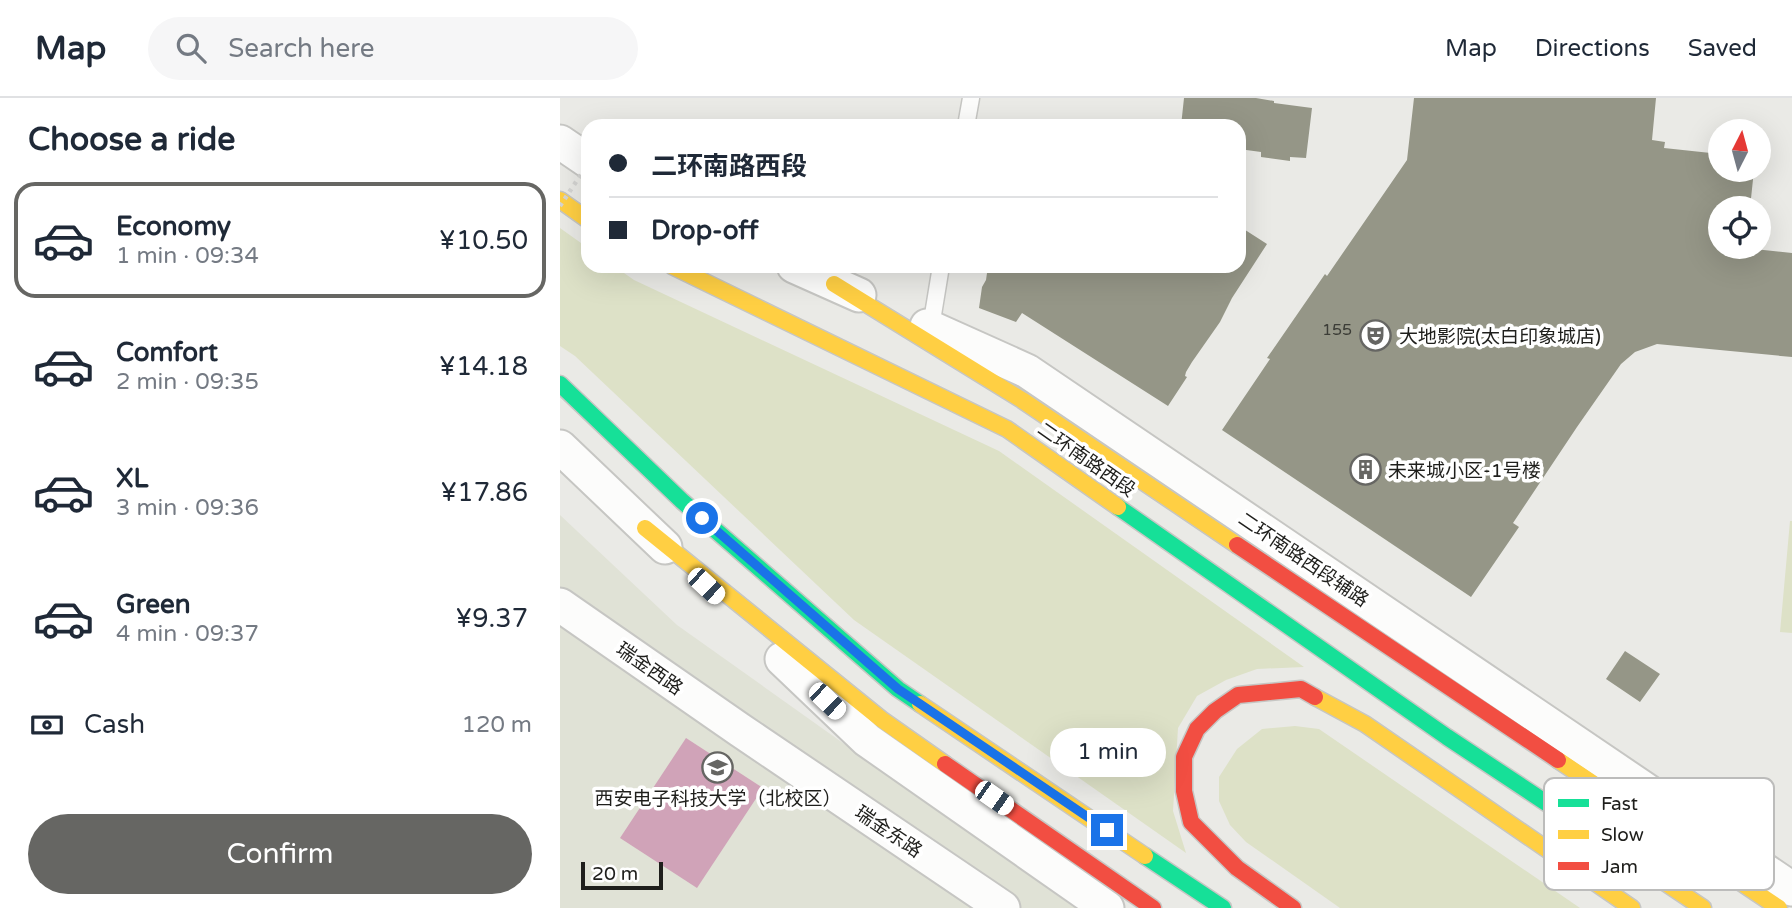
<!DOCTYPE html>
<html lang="en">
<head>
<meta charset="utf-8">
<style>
  :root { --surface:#fff; --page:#f6f6f7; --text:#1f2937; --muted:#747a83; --line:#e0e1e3; --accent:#666663 }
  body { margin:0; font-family:"Varela Round","Noto Sans SC",sans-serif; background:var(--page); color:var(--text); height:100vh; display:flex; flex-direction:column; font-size:26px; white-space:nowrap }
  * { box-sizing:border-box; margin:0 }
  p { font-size:23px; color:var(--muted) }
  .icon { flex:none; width:38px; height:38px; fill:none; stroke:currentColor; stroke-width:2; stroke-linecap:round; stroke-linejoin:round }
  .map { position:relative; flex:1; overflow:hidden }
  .side { display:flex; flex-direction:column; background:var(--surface); width:560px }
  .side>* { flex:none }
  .guide { position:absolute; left:21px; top:21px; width:665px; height:154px; border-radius:21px; box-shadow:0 7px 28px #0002; display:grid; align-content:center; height:154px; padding:0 28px; background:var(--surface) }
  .needle { width:46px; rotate:6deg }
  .buttons { position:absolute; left:1148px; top:21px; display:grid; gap:14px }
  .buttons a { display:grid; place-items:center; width:63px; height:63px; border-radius:50%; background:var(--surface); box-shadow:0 7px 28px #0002; font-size:35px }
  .scale { position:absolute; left:21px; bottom:18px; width:82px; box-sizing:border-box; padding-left:7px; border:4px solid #1f1f1c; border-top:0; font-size:19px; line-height:24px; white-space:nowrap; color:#1f1f1c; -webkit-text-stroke:5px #fff; paint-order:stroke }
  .end { position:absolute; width:32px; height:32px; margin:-16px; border:9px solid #1a73e8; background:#fff; box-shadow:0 0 0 4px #fff }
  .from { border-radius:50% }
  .bubble { position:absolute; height:49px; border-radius:24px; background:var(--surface); box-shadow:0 7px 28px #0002; font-size:23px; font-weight:600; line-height:49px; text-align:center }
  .car { position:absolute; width:21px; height:42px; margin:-21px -10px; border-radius:9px; box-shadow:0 0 5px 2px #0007; background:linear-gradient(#fff 24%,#345 0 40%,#fff 0 76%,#345 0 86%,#fff 0) }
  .guide b { display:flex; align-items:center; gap:24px; height:66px; font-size:26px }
  .guide b+b { border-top:2px solid var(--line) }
  .guide i { width:18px; height:18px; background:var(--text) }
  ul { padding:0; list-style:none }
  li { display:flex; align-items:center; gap:21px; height:116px; margin:0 14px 10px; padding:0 14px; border:4px solid transparent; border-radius:21px }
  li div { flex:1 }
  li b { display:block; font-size:26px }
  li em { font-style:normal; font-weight:600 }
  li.on { border-color:var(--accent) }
  li>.icon { width:63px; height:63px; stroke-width:1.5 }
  h2 { padding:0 28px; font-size:32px; line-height:84px }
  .pay { display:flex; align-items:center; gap:18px; height:77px; padding:0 28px; font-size:26px }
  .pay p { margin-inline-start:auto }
  .button { display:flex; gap:14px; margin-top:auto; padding:14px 28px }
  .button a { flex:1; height:80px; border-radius:42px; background:var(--accent); color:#fff; font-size:28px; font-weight:600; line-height:80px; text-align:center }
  header { display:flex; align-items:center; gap:42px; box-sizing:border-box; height:98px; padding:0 35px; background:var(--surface); border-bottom:2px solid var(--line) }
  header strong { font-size:33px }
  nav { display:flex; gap:38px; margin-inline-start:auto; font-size:24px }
  .search { width:490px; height:63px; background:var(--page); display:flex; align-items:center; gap:18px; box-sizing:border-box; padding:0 24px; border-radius:38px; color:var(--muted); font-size:26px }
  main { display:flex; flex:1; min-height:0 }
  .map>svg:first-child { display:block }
</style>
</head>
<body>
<header>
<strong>Map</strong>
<div class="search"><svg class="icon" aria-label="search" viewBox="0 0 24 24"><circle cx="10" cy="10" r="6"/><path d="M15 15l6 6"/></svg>Search here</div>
<nav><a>Map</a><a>Directions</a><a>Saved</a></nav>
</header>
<main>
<section class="side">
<h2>Choose a ride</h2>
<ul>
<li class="on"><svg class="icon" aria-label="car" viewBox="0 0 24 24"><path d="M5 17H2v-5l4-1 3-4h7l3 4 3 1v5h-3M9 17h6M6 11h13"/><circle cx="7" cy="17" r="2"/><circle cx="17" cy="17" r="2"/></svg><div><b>Economy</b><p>1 min · 09:34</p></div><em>¥10.50</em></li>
<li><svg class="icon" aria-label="car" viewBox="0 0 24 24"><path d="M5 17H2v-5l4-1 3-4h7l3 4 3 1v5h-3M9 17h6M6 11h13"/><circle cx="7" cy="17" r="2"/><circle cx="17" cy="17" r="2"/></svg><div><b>Comfort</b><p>2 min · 09:35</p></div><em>¥14.18</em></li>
<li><svg class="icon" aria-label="car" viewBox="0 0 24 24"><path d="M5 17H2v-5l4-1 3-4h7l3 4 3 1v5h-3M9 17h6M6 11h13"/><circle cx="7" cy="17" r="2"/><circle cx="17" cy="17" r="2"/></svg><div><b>XL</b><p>3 min · 09:36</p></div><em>¥17.86</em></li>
<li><svg class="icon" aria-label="car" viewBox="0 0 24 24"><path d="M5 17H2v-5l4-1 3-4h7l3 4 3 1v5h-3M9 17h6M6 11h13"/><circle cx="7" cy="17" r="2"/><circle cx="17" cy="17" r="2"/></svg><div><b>Green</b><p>4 min · 09:37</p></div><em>¥9.37</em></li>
</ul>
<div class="pay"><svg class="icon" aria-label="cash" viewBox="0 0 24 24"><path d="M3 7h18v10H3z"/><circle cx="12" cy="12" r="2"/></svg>Cash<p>120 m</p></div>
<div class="button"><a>Confirm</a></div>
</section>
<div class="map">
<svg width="1232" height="810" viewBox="0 0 1232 810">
  <rect width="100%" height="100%" fill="#eaeae6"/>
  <path fill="#e0e2d6" d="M0 417 117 527 515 810H0Z"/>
  <path fill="#dde1c7" d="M0 130 28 150V168H54L74 182 439 353 744 569 697 571 666 582 637 598 618 630 613 713 626 755 294 522 15 258 0 248Z
    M1230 423H1232V535L1220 534Z
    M735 628 759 631 1020 810H780L686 744 670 727 659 703V679L677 651 702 631Z"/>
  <path fill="#d0a3b8" d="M126 640 203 690 137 790 60 740Z"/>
  <path fill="#959687" d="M624 0H696L714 3V5L752 10 746 60 730 59V63L701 59V54L679 51V28H621Z
    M854 0H1096L1092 42 1105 44 1104 50 1160 56V72H1194L1190 110H1160V149H1186L1185 150 1232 155V259L1097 246 1075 254 1061 266 1017 329 953 425 959 429 911 499 662 332 710 261 707 260 765 176 767 178 847 62Z
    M679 128 707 146 672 200 660 224 632 264 626 274 625 278 627 279 608 308 462 215 456 224 419 210 422 189 426 182 428 168H679Z
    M1065 553 1100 576 1080 604 1046 581Z"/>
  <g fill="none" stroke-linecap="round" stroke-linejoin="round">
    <defs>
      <path id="lane" d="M406 28 411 0
        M371 229 381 168"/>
      <path id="street" d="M0 44 28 63
        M234 168 299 197
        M367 228 467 273 1232 791
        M0 349 105 449
        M0 507 180 632 443 810
        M222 561 307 642 547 810"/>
      <path id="fast" d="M0 286 122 403 338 591 360 606
        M558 409 887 639 1027 732
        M585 758 663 810"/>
      <path id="slow" d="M0 102 28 122
        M112 168 447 331 558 409
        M274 186 462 302 677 447
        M85 430 321 621 385 666
        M755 599 805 626 1072 810
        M360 606 585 758
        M998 662 1219 810
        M1027 732 1143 810"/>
      <path id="jam" d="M677 447 998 662
        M385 666 593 810
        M733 810 677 770 631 724 624 693V659L637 631 655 613 678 597 741 591 755 599"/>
    </defs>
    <use href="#lane" stroke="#c6c6c3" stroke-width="19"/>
    <use href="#street" stroke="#c6c6c3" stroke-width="37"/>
    <use href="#fast" stroke="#c6c6c3" stroke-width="19"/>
    <use href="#slow" stroke="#c6c6c3" stroke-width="19"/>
    <use href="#jam" stroke="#c6c6c3" stroke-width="19"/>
    <use href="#lane" stroke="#fcfcfb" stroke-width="16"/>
    <use href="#street" stroke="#fcfcfb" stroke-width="33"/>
    <use href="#fast" stroke="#16e098" stroke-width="16"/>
    <use href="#slow" stroke="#ffcf43" stroke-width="16"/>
    <use href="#jam" stroke="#f24e42" stroke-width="16"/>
    <path stroke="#d4d4d2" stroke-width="4.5" stroke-dasharray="3.5 5" stroke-linecap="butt" d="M0 108 28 66"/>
  </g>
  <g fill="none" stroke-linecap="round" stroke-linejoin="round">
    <path stroke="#1a73e8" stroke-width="9" d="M142 420 338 591 547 732"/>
  </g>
  <defs>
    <symbol id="theatre-ring" viewBox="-11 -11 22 22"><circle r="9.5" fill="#fff" stroke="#666663" stroke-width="1.5"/><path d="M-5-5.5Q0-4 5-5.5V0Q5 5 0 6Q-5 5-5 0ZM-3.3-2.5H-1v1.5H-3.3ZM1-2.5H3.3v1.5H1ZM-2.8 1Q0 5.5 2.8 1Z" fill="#666663"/></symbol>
    <symbol id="building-ring" viewBox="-11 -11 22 22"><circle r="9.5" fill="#fff" stroke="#666663" stroke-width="1.5"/><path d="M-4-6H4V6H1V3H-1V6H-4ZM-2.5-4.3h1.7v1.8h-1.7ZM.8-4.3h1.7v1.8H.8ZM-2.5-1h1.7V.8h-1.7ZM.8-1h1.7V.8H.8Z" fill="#666663"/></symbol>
    <symbol id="university-ring" viewBox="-11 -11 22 22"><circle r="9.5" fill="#fff" stroke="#666663" stroke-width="1.5"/><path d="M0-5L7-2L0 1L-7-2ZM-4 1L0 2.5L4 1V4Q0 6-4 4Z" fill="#666663"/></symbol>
  </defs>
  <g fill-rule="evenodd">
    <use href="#theatre-ring" x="798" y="220" width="35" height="35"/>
    <use href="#building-ring" x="788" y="354" width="35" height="35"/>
    <use href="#university-ring" x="140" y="652" width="35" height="35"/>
  </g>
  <g text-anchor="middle" stroke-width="7" stroke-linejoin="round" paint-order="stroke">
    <g font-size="16" fill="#3c3d37">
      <text x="777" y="237">155</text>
    </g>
    <g font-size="19" fill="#1f1f1c" stroke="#fff" text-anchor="start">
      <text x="839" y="245">大地影院(太白印象城店)</text>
      <text x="828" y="379">未来城小区-1号楼</text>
      <text x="158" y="707" text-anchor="middle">西安电子科技大学（北校区）</text>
    </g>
    <g font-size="19" fill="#1f1f1c" stroke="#fff">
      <text transform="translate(527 361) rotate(35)" y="7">二环南路西段</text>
      <text transform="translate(744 461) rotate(34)" y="7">二环南路西段辅路</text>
      <text transform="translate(90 570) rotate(35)" y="7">瑞金西路</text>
      <text transform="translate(329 733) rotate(34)" y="7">瑞金东路</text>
    </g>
  </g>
  <rect x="984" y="680" width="230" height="112" rx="10" fill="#fff" stroke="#bcbcbb" stroke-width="2"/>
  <rect x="998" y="701" width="31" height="8" fill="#16e098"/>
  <rect x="998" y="732" width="31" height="9" fill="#ffcf43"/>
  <rect x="998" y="764" width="31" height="8" fill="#f24e42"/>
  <g font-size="19" fill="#1f1f1c">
    <text x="1041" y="712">Fast</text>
    <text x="1041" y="743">Slow</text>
    <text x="1041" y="775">Jam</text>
  </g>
</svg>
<div class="buttons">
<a><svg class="needle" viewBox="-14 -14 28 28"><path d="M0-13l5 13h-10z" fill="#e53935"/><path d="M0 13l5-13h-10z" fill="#747a83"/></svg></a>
<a><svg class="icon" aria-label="locate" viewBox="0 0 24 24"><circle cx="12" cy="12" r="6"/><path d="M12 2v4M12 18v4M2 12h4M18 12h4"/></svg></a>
</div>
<div class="scale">20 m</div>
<i class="end from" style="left:142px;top:420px"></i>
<i class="end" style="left:547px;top:732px"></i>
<div class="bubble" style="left:490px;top:630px;width:116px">1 min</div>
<i class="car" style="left:146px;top:488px;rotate:133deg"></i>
<i class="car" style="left:267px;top:603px;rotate:134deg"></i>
<i class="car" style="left:434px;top:700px;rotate:125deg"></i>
<div class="guide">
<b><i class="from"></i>二环南路西段</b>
<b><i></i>Drop-off</b>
</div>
</div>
</main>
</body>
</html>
